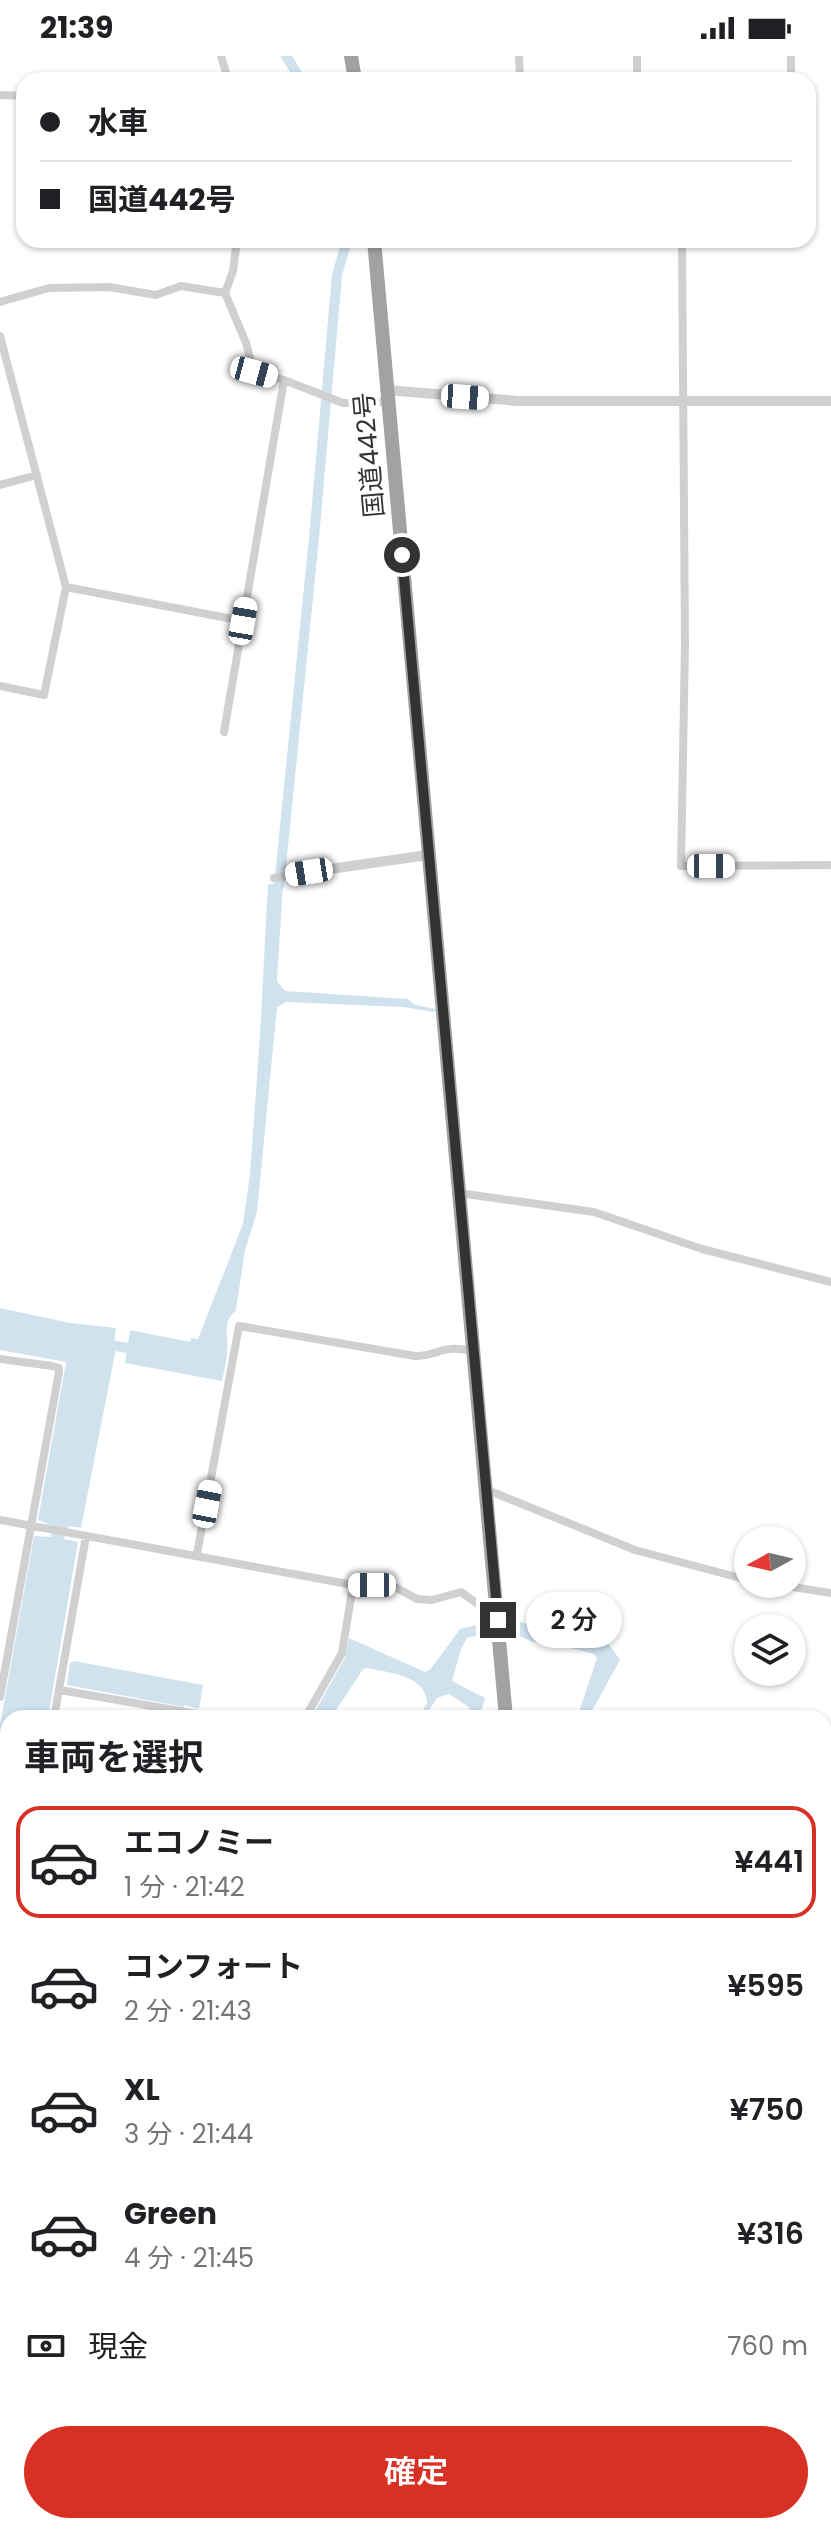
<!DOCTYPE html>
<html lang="ja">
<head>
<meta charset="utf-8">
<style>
  :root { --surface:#fff; --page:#f2f2f2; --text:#202124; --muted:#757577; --line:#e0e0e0; --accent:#d93025 }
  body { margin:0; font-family:Poppins,"Noto Sans JP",sans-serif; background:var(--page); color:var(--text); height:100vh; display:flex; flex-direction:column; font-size:30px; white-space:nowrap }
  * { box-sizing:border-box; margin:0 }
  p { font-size:26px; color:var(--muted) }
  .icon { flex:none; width:44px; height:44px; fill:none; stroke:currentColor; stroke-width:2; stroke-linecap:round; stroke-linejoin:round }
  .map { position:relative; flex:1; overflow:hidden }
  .details { position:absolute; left:0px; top:1654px; width:832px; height:824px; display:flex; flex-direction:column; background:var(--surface); border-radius:24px 24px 0 0; box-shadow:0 2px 6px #0004 }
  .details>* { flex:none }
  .top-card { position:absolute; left:16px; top:16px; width:800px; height:176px; border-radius:24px; box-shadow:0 2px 6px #0004; display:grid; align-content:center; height:176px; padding:0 24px; background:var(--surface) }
  .needle { width:52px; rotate:262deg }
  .fabs { position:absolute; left:734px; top:1470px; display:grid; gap:16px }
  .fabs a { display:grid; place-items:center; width:72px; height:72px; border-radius:50%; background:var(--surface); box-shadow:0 2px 6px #0004; font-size:40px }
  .end { position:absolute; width:36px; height:36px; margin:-18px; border:10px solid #333; background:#fff; box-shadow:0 0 0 4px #fff }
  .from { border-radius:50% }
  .bubble { position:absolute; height:56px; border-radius:28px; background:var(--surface); box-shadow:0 2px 6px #0004; font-size:26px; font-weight:600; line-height:56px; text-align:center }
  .car { position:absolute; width:24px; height:48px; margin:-24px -12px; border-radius:10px; box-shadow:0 0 6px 2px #0007; background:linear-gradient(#fff 24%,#345 0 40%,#fff 0 76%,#345 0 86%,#fff 0) }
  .top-card b { display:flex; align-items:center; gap:28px; height:76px; font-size:30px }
  .top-card b+b { border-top:2px solid var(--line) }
  .top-card i { width:20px; height:20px; background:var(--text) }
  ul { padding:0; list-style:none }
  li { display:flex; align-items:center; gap:24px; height:112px; margin:0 16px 12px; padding:0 8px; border:4px solid transparent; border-radius:24px }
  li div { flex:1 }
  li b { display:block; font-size:30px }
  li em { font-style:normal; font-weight:600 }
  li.current { border-color:var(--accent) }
  li>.icon { width:72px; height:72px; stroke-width:1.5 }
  h2 { padding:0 24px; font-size:36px; line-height:96px }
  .pay { display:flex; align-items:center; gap:20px; height:88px; padding:0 24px; font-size:30px }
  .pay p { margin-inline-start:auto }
  .button { display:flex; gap:16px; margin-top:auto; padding:16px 24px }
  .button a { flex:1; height:92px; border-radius:48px; background:var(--accent); color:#fff; font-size:32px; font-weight:600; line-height:92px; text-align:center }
  .status { display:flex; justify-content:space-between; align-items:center; height:56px; padding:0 40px; background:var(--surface); direction:ltr }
  .status svg { height:22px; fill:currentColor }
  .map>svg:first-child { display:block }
</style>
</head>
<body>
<div class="status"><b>21:39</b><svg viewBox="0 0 49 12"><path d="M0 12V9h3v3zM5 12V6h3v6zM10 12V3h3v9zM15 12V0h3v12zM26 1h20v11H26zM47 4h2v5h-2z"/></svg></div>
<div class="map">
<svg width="831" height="2478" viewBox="0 0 831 2478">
  <rect width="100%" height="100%" fill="#fff"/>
  <path fill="#cfe2ee" d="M283 827 277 925 285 935 408 943 415 949 436 953 435 956 403 951 286 946 277 951 257 1156 245 1194 236 1254C221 1268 229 1280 227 1298 226 1307 224 1316 222 1325L125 1307 130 1274 190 1286 191 1282 198 1283 243 1168 250 1118 260 980 268 828Z
    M0 1252 70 1267 116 1272 114 1286 117 1287 81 1472 69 1470 64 1483 78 1486 48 1662H8V1870L0 1921V1669L34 1480 51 1481 53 1470 38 1464 66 1306 0 1294Z
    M503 1563 604 1581 620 1604 588 1662H577L597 1602 594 1598 544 1585 533 1586 504 1573 467 1582 461 1593 452 1625 485 1642 479 1662H470L469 1651 449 1638 437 1642 424 1662H418L427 1647C426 1619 390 1617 368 1612L363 1613 331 1662H311L345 1602 349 1582 425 1616 430 1614 460 1573Z
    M74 1605 203 1629 199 1653 185 1649 184 1651 67 1629 70 1607Z"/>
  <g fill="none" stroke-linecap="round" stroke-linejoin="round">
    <path stroke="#cfe2ee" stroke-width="10" d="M286 0 301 24
      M279 830 314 482 337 219 347 184
      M104 1288 140 1294"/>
    <path stroke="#d0d0d0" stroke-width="8" d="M221 0 228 24
      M519 0 520 24
      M791 0V24
      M414 24H426
      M637 24V0
      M0 39 24 40
      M237 184 233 215 225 237 246 287 254 316 284 324
      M682 184 685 587 681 810 831 809
      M0 246 49 232 109 231 156 239 181 230 225 237
      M0 280 66 531 44 639 0 630
      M0 429 37 419
      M66 531 243 565
      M224 676 284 324 343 347 388 346
      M274 822 309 816
      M459 1137 594 1156 702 1193 831 1226
      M0 1303 52 1310 59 1312V1316L0 1641
      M485 1433 635 1494 748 1524
      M0 1464 353 1529H391L417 1543 432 1544 461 1536 489 1556 497 1553
      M197 1498 239 1270 415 1300C439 1300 441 1288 472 1295
      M774 1528 831 1537
      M60 1634 220 1662
      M54 1662 86 1480
      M305 1662 342 1597 353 1529
      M824 1853 831 1854
      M0 1951 8 1898
      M0 1962 8 1970
      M0 2030 8 2033
      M824 2309 830 2290 824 2198 831 2189
      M0 2352 8 2317
      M0 2391 3 2400 0 2408
      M0 2467 8 2438
      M257 2470 264 2478
      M140 2478 144 2470"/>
    <path stroke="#d0d0d0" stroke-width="10" d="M387 334 518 345H831
      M309 816 428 799"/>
    <path stroke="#bdbdbd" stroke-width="11" d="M0 2116 8 2115
      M824 2373 831 2376"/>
    <path stroke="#a2a2a2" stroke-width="14" d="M351 0 355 24
      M374 184 506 1662
      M565 2470V2478"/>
  </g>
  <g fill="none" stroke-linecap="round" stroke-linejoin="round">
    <path stroke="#333" stroke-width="10" d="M402 499 498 1564"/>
  </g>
  <g text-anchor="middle" stroke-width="8" stroke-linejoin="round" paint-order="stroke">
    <g font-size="26" fill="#333" stroke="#fff">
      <text transform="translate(369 399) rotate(-95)" y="9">国道442号</text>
    </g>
  </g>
</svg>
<div class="fabs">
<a><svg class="needle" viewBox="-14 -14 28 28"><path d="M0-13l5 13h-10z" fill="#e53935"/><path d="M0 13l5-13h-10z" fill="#757577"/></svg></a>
<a><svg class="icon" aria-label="layers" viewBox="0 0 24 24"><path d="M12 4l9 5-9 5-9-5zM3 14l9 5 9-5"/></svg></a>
</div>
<i class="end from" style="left:402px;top:499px"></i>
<i class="end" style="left:498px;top:1564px"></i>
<div class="bubble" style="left:526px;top:1536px;width:96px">2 分</div>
<i class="car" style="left:254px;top:316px;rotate:105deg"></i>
<i class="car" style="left:465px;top:341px;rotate:94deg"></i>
<i class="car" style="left:243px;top:565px;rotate:10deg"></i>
<i class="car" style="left:711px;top:810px;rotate:90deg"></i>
<i class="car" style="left:309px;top:816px;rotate:261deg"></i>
<i class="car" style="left:207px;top:1448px;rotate:11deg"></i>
<i class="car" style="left:372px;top:1529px;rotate:270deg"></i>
<div class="top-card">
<b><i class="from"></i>水車</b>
<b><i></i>国道442号</b>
</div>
<section class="details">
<h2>車両を選択</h2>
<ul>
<li class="current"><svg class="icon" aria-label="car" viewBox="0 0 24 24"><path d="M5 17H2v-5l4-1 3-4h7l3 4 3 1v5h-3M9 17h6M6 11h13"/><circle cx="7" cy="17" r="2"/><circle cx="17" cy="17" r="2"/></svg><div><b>エコノミー</b><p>1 分 · 21:42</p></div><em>¥441</em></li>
<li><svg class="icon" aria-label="car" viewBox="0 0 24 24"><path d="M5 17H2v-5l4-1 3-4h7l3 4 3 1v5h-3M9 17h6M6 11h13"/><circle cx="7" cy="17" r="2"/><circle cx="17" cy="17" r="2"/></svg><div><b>コンフォート</b><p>2 分 · 21:43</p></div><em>¥595</em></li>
<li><svg class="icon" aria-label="car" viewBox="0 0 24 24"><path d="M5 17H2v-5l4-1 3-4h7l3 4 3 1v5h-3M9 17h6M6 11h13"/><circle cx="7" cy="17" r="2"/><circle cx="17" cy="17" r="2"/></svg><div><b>XL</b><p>3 分 · 21:44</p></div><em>¥750</em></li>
<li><svg class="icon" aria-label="car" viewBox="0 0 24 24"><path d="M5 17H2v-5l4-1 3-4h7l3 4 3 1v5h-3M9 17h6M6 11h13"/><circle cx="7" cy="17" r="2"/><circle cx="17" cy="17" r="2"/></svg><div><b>Green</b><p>4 分 · 21:45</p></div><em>¥316</em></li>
</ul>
<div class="pay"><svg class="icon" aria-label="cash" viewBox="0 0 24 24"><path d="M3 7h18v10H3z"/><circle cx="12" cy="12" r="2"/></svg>現金<p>760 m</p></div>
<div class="button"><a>確定</a></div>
</section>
</div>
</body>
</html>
